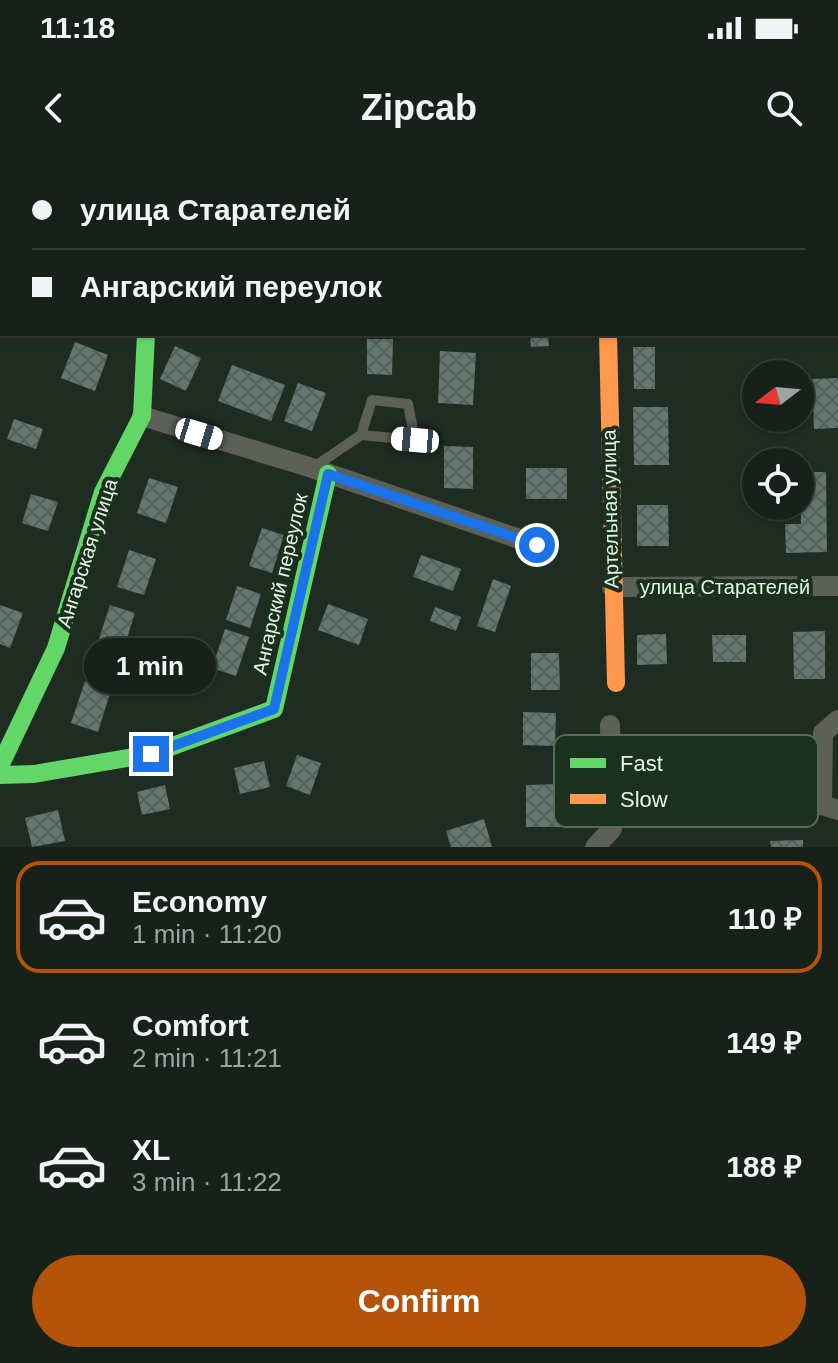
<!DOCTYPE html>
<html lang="en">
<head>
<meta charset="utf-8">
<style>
  :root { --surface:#17211a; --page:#242e27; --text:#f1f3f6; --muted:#9ea3a2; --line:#363e39; --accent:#b45309 }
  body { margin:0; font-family:Arial,sans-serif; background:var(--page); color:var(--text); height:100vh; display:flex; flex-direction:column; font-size:30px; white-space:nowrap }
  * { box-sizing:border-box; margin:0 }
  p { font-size:26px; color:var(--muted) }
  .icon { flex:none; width:44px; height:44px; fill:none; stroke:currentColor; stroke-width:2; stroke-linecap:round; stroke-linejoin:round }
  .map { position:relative; height:687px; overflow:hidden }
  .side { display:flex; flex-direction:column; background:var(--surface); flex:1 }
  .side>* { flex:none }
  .banner { position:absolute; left:0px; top:0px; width:838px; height:176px; box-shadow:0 2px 6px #0004,0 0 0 2px var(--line); display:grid; align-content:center; height:176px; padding:0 32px; background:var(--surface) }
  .needle { width:52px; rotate:254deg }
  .tools { position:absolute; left:742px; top:200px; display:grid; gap:16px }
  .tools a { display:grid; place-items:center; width:72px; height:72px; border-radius:50%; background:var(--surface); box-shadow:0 2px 6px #0004,0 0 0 2px var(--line); font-size:40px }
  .end { position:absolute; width:36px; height:36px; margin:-18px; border:10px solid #1a73e8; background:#fff; box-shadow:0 0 0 4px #fff }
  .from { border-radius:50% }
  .bubble { position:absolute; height:56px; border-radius:28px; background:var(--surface); box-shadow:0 2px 6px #0004,0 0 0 2px var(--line); font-size:26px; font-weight:700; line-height:56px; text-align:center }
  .car { position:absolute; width:24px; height:48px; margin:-24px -12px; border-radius:10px; box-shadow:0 0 6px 2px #0007; background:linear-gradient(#fff 24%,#345 0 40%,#fff 0 76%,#345 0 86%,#fff 0) }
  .banner b { display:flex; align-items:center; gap:28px; height:76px; font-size:30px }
  .banner b+b { border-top:2px solid var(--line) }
  .banner i { width:20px; height:20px; background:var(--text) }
  ul { padding:14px 0 0; list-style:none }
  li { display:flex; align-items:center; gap:24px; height:112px; margin:0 16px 12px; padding:0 16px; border:4px solid transparent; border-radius:24px }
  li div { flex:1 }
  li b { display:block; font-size:30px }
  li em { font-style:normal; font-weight:700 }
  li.on { border-color:var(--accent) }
  li>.icon { width:72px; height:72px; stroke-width:1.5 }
  .cta { display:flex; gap:16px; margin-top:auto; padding:16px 32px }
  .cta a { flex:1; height:92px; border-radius:48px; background:var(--accent); color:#fff; font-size:32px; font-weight:700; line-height:92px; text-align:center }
  .status { display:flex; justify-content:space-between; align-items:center; height:56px; padding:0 40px; background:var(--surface); direction:ltr }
  .status svg { height:22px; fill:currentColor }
  header { display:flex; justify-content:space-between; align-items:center; height:104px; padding:0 32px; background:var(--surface); font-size:36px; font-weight:700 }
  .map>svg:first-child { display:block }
</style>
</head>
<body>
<div class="status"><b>11:18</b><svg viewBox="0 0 49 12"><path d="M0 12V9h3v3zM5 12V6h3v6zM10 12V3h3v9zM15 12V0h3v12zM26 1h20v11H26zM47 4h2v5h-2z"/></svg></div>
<header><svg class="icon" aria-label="back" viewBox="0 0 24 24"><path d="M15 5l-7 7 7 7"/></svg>Zipcab<svg class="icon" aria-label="search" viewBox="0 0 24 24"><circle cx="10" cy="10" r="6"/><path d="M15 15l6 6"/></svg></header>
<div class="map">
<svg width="838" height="687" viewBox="0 0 838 687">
  <defs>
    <pattern id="building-cross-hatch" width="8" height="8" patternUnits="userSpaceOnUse" patternTransform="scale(2)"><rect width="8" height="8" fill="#63766f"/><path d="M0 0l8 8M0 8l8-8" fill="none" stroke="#54605a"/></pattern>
  </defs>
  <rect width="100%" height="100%" fill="#1f2c22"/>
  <path fill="url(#building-cross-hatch)" d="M530 174H548L549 186 531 187Z
    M367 179H393L392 215 367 214Z
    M75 182 108 195 95 231 61 218Z
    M175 186 201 198 186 231 160 219Z
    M633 187H655V229H634Z
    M440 191 476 193 473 245 438 243Z
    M232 205 285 225 271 261 218 241Z
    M838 218V268L814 269 812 219Z
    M298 223 326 233 312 271 284 261Z
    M633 247H668L669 305H634Z
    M14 259 43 269 36 289 7 279Z
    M444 286 473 287V329L444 328Z
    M526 308H567V339H526Z
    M800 312H826L827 392 786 393 785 364H801Z
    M149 318 178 327 166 363 137 353Z
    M31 334 58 342 48 371 22 363Z
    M637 345H668L669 386H637Z
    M262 368 284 375 272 413 249 406Z
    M129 390 156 399 144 435 117 427Z
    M421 395 461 409 453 431 413 417Z
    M493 419 511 426 495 472 477 466Z
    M237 426 261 434 250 468 226 460Z
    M328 444 368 459 359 485 318 470Z
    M0 445 23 453 10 488 0 484Z
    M110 445 135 453 121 497 96 488Z
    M435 447 461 457 456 471 430 461Z
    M225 469 249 477 236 516 212 508Z
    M825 471V519H794L793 472Z
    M666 474 667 504 637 505V475Z
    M712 475H746V502H713Z
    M531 493H559L560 530H531Z
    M85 521 111 530 98 572 71 563Z
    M523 552 556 553 555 586 523 585Z
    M768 574H799L800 634H769Z
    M297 595 321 603 310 635 286 626Z
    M264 601 270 627 240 634 234 608Z
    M560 624 561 667H526V625Z
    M165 625 170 649 142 655 137 632Z
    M58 650 65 681 32 687 25 658Z
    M484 659 492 687H451L446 671Z
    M803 680V687H771L770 681Z"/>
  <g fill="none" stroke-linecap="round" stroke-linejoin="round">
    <path stroke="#5c6058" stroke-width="10" d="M314 307 361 275 372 240 408 244 415 280 361 275"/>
    <path stroke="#5c6058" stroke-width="20" d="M146 0 147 2
      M200 0 221 2
      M12 2 19 0
      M588 2 589 0
      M836 29H838
      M142 256 312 308 537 385
      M612 427 838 426
      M838 560 823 573 822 645 838 650
      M595 687 612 669 610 565"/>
    <path stroke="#63d668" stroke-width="18" d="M0 606 56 488 103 332 142 256 146 174
      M0 615 34 614 151 594 274 549 328 314"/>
    <path stroke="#ff974d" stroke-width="18" d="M608 174 616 523"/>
  </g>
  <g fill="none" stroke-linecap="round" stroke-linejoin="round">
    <path stroke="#1a73e8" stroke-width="10" d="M151 594 274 549 328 314 537 385"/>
  </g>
  <g text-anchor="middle" stroke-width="8" stroke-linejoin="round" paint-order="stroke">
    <g font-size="20" fill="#e5f3e6" stroke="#1a311e">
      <text transform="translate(610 349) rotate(-91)" y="7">Артельная улица</text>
      <text transform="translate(87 393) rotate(-72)" y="7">Ангарская улица</text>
      <text transform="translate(280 424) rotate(-77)" y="7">Ангарский переулок</text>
      <text x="725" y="434">улица Старателей</text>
    </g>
  </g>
  <rect x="554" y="575" width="264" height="92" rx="12" fill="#1a311e" stroke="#576b5a" stroke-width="2"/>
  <rect x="570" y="598" width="36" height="10" fill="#63d668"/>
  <rect x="570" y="634" width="36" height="10" fill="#ff974d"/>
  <g font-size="22" fill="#e5f3e6">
    <text x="620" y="611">Fast</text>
    <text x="620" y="647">Slow</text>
  </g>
</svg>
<div class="tools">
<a><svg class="needle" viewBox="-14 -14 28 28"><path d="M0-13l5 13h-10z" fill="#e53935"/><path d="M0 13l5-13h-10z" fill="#9ea3a2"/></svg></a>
<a><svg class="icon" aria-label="locate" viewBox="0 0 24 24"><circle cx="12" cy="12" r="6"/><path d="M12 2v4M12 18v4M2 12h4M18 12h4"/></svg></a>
</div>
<i class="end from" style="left:537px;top:385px"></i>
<i class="end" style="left:151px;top:594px"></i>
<div class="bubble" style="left:84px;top:478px;width:132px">1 min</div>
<i class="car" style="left:199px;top:274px;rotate:107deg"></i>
<i class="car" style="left:415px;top:280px;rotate:275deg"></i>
<div class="banner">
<b><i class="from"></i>улица Старателей</b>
<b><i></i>Ангарский переулок</b>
</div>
</div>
<section class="side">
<ul>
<li class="on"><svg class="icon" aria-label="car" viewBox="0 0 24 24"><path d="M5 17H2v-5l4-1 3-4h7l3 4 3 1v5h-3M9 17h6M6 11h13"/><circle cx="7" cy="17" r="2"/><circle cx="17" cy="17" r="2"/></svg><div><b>Economy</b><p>1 min · 11:20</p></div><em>110 ₽</em></li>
<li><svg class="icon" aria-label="car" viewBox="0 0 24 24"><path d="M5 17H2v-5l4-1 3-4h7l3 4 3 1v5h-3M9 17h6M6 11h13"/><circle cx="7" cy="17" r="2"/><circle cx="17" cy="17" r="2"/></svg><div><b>Comfort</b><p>2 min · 11:21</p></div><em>149 ₽</em></li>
<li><svg class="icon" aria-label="car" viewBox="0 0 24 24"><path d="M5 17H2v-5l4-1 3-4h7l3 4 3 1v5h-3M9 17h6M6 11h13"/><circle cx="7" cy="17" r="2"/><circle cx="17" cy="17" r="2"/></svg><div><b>XL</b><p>3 min · 11:22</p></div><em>188 ₽</em></li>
</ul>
<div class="cta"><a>Confirm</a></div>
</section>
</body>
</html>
